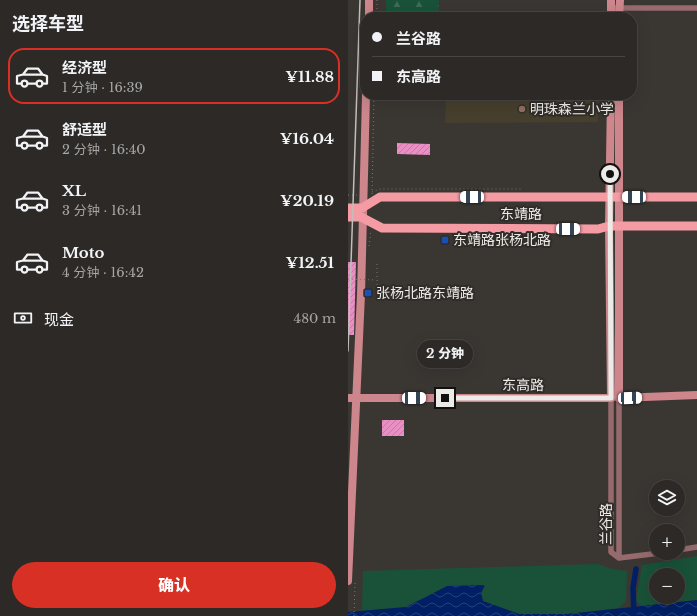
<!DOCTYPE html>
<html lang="zh">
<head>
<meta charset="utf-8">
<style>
  :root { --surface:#2c2926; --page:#383532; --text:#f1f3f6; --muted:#a6a6a7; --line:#484543; --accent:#d93025 }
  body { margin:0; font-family:"Libre Baskerville","Noto Sans SC",serif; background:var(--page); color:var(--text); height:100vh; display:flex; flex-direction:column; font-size:15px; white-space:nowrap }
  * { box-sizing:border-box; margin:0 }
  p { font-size:13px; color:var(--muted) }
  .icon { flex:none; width:22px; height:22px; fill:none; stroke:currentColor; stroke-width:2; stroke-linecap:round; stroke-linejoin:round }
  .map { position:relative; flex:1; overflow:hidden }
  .side { display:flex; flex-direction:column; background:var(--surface); width:348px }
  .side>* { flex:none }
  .hud { position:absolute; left:12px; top:12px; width:277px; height:88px; border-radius:16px; box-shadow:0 4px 16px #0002,0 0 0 1px var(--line); display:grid; align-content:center; height:88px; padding:0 12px; background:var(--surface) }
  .tools { position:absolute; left:301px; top:480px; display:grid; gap:8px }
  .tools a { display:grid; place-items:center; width:36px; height:36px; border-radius:50%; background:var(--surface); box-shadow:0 4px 16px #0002,0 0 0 1px var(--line); font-size:20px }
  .end { position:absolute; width:18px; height:18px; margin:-9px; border:5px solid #edebe8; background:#111; box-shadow:0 0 0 2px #111 }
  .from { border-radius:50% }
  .bubble { position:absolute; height:28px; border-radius:14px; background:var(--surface); box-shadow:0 4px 16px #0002,0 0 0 1px var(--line); font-size:13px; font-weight:800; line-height:28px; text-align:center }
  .car { position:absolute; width:12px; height:24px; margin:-12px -6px; border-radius:5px; box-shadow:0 0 3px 1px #0007; background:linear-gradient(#fff 24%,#345 0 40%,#fff 0 76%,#345 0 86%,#fff 0) }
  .hud b { display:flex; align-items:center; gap:14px; height:38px; font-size:15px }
  .hud b+b { border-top:1px solid var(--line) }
  .hud i { width:10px; height:10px; background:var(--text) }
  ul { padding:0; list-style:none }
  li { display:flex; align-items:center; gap:12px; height:56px; margin:0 8px 6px; padding:0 4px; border:2px solid transparent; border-radius:16px }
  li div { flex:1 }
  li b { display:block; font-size:15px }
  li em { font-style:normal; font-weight:800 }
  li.on { border-color:var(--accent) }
  li>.icon { width:36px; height:36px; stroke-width:1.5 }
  h2 { padding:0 12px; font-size:18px; line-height:48px }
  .pay { display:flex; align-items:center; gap:10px; height:44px; padding:0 12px; font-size:15px }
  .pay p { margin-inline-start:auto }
  .button { display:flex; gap:8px; margin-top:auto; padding:8px 12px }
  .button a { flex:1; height:46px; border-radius:24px; background:var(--accent); color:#fff; font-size:16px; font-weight:800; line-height:46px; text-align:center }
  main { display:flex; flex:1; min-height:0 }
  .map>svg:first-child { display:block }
</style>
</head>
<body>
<main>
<section class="side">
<h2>选择车型</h2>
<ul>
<li class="on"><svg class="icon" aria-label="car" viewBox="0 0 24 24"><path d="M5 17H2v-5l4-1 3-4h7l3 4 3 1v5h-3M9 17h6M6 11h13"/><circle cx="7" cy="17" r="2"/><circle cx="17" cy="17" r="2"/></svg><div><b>经济型</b><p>1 分钟 · 16:39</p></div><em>¥11.88</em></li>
<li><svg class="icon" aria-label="car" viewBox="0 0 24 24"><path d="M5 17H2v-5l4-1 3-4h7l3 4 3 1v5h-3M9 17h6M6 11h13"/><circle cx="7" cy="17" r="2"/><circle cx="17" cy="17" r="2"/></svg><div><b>舒适型</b><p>2 分钟 · 16:40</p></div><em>¥16.04</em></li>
<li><svg class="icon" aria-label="car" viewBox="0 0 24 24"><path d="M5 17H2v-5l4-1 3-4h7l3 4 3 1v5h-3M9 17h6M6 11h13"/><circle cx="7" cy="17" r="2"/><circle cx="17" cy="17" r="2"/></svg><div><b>XL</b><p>3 分钟 · 16:41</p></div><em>¥20.19</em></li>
<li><svg class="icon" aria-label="car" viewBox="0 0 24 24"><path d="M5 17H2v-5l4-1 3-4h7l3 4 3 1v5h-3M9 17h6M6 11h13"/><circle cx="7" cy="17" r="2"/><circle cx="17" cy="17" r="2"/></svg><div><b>Moto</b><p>4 分钟 · 16:42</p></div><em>¥12.51</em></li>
</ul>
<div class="pay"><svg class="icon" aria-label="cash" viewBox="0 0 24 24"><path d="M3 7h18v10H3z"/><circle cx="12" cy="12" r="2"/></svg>现金<p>480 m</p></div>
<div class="button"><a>确认</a></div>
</section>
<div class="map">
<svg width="349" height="616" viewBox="0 0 349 616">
  <defs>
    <pattern id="forest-firs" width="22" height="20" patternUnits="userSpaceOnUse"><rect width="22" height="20" fill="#195238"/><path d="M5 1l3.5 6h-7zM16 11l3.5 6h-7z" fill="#3b6b55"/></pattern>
    <pattern id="water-waves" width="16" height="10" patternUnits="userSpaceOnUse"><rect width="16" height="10" fill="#001f64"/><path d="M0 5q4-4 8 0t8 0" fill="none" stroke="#26407a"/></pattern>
    <pattern id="building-hatch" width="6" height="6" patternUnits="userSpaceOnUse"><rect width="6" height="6" fill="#e88fc4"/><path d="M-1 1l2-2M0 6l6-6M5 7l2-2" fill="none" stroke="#c07da4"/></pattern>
  </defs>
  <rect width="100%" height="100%" fill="#3a3733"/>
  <path fill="#473f2d" d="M98 95H250V122L97 123Z"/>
  <path fill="url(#forest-firs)" d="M38 0H91L90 17H38Z"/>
  <path fill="#195238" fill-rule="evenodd" d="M349 556V600L294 606 290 603 288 600 294 565ZM308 575H330V597H308Z
    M250 564 264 569 279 571 278 601 271 608 219 614H171L135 601 133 593 137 586 69 601 58 607 14 611 15 571Z"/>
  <path fill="url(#water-waves)" d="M137 585 133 593 135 601 171 614H219L349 600V616H0V612L58 607 99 586Z"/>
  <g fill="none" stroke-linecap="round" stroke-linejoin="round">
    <path stroke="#001f64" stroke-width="5.5" d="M286 616 285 588 288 569"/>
  </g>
  <path fill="url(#building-hatch)" d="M49 143 82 144V155L49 154Z
    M0 262H8L6 335H0Z
    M34 420H56V436H34Z"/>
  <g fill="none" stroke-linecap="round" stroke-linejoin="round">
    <path stroke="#787572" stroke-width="1" stroke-dasharray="1 3" stroke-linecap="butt" d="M29 17V0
      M24 192 32 189H174
      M24 194 26 95
      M0 195H9
      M21 246 23 230
      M29 293V264
      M6 616 7 583"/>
    <path stroke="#976b6e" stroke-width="5.5" d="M263 8H349
      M263 398H271V558L263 552Z
      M330 550 349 547
      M271 558 312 553"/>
    <path stroke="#cc868c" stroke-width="8" d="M21 17V0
      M263 17V0
      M271 17 272 0
      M271 95V398L349 395
      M0 398H263L261 226 263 95
      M0 581 13 294 18 95"/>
    <path stroke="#f59ba3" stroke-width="9" d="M0 208H14L32 197H349
      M0 217H13L34 228 250 229 261 226H349"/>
    <path stroke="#c1bebb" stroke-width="1.5" d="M0 351 12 0"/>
    <path stroke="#787572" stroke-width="1" stroke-dasharray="1 3" stroke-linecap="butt" d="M0 279 28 280"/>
  </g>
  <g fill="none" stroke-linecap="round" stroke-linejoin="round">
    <path stroke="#edebe8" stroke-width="5" d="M97 398H263L262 174"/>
  </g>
  <circle fill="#8d6e63" stroke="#302d29" stroke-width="1.5" cx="174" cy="109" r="4"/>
  <g fill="#1a4fb4" stroke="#302d29" stroke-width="1.5">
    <rect x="93" y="236" width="8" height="8" rx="2"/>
    <rect x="16" y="289" width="8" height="8" rx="2"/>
  </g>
  <g text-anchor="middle" stroke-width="4" stroke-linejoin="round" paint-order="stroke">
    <g font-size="14" fill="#edebe8" stroke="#302d29" text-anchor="start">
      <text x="182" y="114">明珠森兰小学</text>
      <text x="105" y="245">东靖路张杨北路</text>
      <text x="28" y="298">张杨北路东靖路</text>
    </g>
    <g font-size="14" fill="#edebe8" stroke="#302d29">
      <text x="173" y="219">东靖路</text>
      <text transform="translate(175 385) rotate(1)" y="5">东高路</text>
      <text transform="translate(258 524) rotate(-90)" y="5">兰谷路</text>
    </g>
  </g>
</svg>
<div class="tools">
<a><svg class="icon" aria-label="layers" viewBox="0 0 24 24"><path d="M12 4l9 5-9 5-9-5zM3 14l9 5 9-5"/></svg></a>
<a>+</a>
<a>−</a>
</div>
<i class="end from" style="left:262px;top:174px"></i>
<i class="end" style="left:97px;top:398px"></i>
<div class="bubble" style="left:69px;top:340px;width:56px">2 分钟</div>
<i class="car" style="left:124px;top:197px;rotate:270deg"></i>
<i class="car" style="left:286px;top:197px;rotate:270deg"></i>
<i class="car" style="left:220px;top:229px;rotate:90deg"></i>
<i class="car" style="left:66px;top:398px;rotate:89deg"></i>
<i class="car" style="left:282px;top:398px;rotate:88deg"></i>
<div class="hud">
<b><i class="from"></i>兰谷路</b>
<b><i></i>东高路</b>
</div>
</div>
</main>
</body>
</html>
